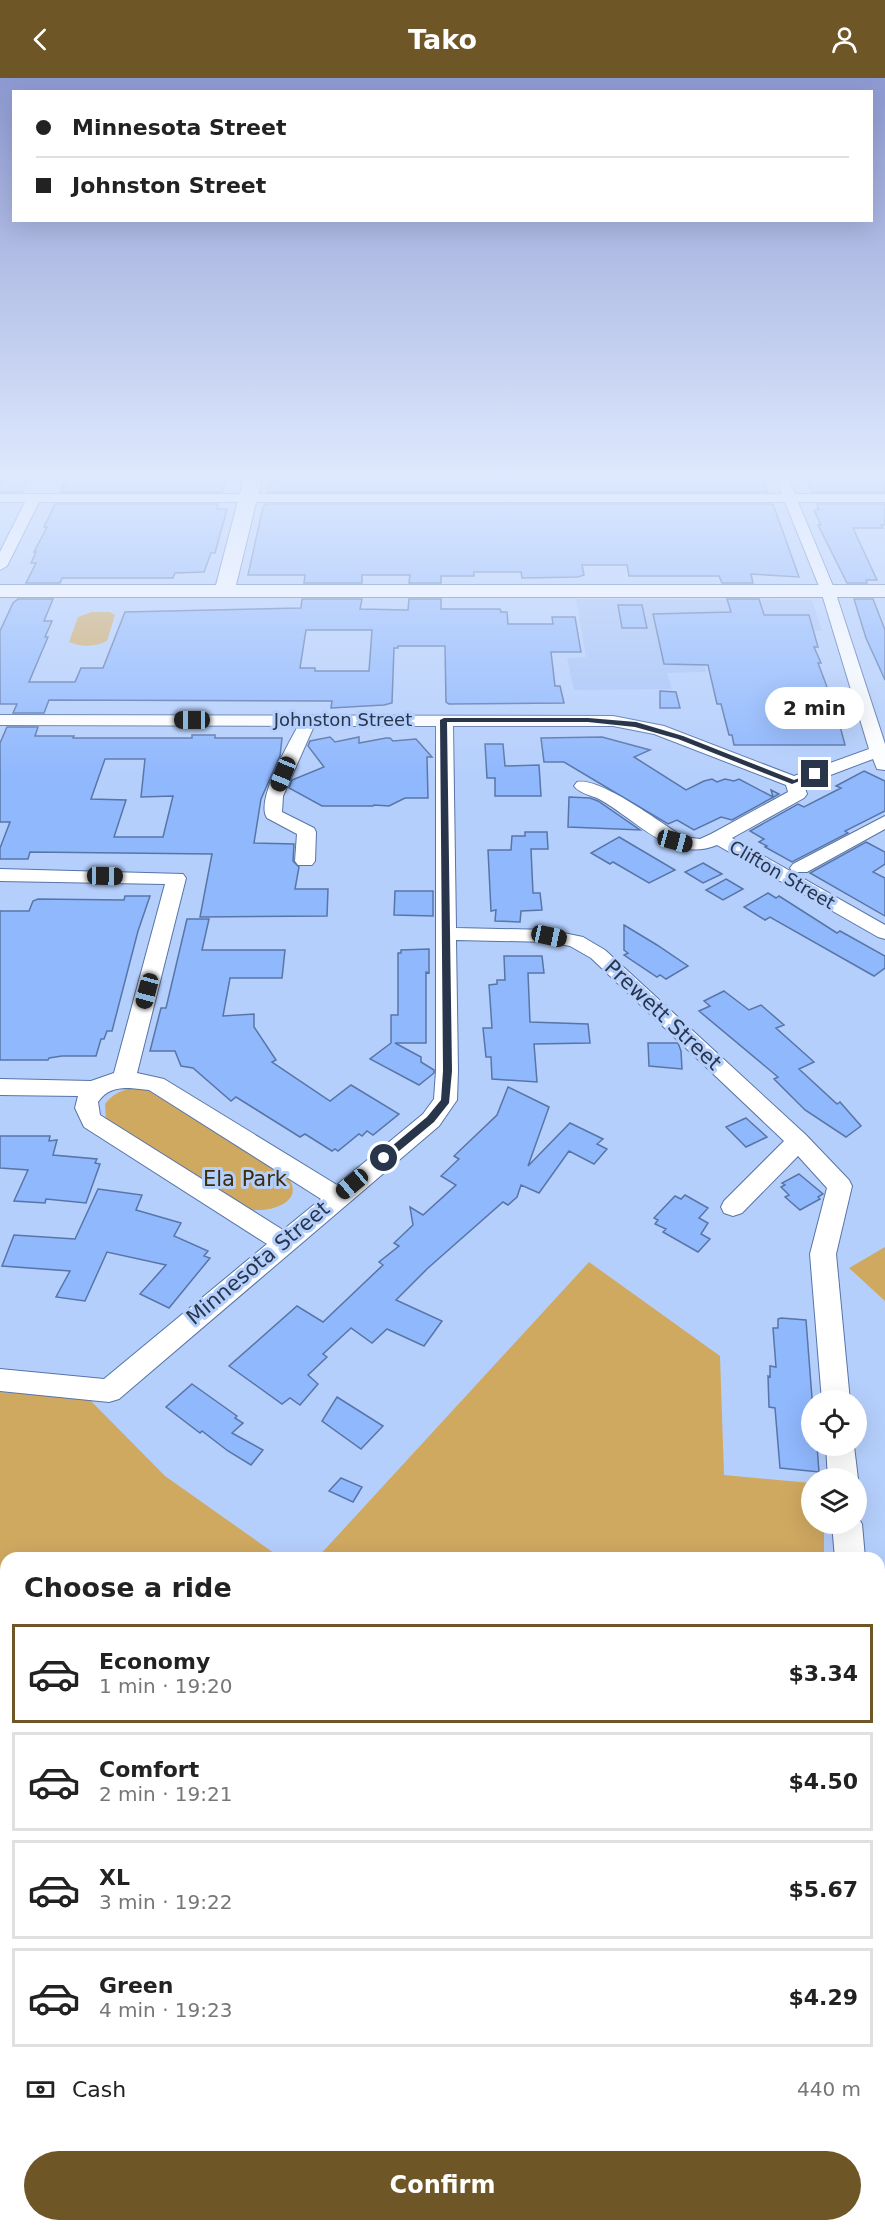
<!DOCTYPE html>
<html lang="en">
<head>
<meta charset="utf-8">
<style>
  :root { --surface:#fff; --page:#f2f2f2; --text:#222; --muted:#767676; --line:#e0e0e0; --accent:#6f5627 }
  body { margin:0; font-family:"DejaVu Sans",sans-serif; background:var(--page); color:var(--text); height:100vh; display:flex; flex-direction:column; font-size:22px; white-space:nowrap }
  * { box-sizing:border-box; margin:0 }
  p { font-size:20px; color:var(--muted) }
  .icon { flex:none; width:33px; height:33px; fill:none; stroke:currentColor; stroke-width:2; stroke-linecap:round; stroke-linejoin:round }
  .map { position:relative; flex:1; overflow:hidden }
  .details { position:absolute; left:0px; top:1474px; width:885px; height:680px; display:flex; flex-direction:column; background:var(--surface); border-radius:18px 18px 0 0; box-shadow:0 6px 24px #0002 }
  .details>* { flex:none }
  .guide { position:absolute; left:12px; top:12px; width:861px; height:132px; border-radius:0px; box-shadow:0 6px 24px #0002; display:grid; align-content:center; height:132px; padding:0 24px; background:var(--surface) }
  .fabs { position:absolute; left:801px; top:1312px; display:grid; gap:12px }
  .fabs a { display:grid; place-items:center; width:66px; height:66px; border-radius:50%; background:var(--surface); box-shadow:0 6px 24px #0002; font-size:30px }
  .end { position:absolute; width:27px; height:27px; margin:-14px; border:8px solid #28354b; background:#fff; box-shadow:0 0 0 3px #fff }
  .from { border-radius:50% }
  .bubble { position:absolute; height:42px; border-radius:21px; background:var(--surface); box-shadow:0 6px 24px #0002; font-size:20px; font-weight:800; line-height:42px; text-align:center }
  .car { position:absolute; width:18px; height:36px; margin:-18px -9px; border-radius:8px; box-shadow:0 0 4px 2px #0007; background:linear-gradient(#222 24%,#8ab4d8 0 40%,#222 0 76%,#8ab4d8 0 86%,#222 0) }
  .guide b { display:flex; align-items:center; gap:21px; height:57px; font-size:22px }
  .guide b+b { border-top:2px solid var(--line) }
  .guide i { width:15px; height:15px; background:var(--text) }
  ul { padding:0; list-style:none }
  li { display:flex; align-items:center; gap:18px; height:99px; margin:0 12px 9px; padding:0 12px; border:3px solid var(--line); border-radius:0px }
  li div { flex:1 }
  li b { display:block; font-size:22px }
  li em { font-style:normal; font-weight:800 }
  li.on { border-color:var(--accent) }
  li>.icon { width:54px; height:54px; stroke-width:1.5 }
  h2 { padding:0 24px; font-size:27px; line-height:72px }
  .pay { display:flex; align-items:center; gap:15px; height:66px; padding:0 24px; font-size:22px }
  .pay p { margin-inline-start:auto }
  .action { display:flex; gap:12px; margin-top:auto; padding:12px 24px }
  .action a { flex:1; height:69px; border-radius:36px; background:var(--accent); color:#fff; font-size:24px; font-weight:800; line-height:69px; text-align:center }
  header { display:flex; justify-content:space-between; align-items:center; height:78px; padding:0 24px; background:var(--accent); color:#fff; font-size:27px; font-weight:800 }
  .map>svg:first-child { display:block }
</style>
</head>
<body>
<header><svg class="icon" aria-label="back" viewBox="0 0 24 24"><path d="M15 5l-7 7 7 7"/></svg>Tako<svg class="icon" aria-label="person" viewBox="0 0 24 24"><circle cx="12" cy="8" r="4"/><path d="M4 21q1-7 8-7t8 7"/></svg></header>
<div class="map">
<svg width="885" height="2153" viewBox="0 0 885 2153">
  <rect width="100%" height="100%" fill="#b5cffc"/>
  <path fill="#a6c3f6" d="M576 521 812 522 822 553H773L704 584 706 594 667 595 672 611 574 612 567 580 586 579Z"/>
  <path fill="#d0a961" d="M92 534H110L115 537 107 563C95 569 81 569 69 564L78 539Z
    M134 1010 149 1013 286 1097C309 1124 268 1136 247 1131L106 1042 105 1026C113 1016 121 1012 134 1010Z
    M885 1169V1223L849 1190Z
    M589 1184 720 1278 724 1397 811 1405 812 1446H824V1480H317Z
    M0 1314 89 1321 165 1398 281 1480H6V1575L0 1573Z"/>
  <path fill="#90b8fd" stroke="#5875a8" stroke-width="1.5" fill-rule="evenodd" d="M8 396H32L22 414H0V404H4Z
    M69 396H227L222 414H61Z
    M276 396H759L768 414H268L270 405H273Z
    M807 398H885V414H812Z
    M55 426H218L217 431H227L215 475H211L204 494 175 495 173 500H62L60 505H26L36 485H31L36 474H34L47 449H44Z
    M266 426H773L799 499 751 496 753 505H722L719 498H629L627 487H582L584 497 578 499 522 500 521 494H474V498H441V505H409L410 497H362V505H304L305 497H248L263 429Z
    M817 426H885V447H881L883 450H853L877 502H866L867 505H847L818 447H821L814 432 819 431Z
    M18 521H53L44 543H52L45 559H48L29 604H75L81 590H103L125 534 301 530 302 521H362L360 531 408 532 409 521H441V531H500L501 534H507L508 546H553L552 539H575L581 574H551L555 608H560L564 625 449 626 446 624 445 568H398V570H394L392 625 384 627 331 630 332 623 49 622 44 635H13L17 626H0V553L13 525ZM306 552H372L369 593H315V590H300Z
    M727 521H759L764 537H809L818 569H814L821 585H818L836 633 845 667H734L732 657H729L721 626H717L708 587 664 586 653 536 731 534Z
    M854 521H873L885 552V602L866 560Z
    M618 527H642L647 550H622Z
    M660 613 676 614 680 630H660Z
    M7 649H38L35 658H74L73 660H192V657H215V660H282L280 678 261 721 254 765 294 766 293 783 299 789 295 811H328L327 838 200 839 212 776 30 774 28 781H0V770L10 744H0V665ZM105 681H145L141 719 173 718 163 759H114L126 722 91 721Z
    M330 659 335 664 359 659V665L386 660H390L393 663 416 661 432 679H427L428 720H405L389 728 374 727 373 728H322L289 710 292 702 324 689 308 668 310 663Z
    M602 659 650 672 634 679 686 712 704 703 712 701 717 704 725 701 734 703 739 701 773 719 771 712 779 716 732 742 721 739 694 752 677 742 668 746 564 684H544L541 660Z
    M485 666H503L505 688 539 687 541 718H495V700H487Z
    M864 693 885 703V733L845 753 848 755 792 784 765 769 767 768 759 764 764 761 750 753 798 726 804 729 841 710 836 708Z
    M569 719 590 720 598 723 640 752 568 749Z
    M525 754H547L548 771H531L533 815H540L542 832 521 833 520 844 495 843 496 832 491 833 488 772H511L512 758H525Z
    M619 759 675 792 649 805 613 784 610 786 591 775Z
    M866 764 885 774V786L873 794 885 800V838L810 795Z
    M703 785 722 796 703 805 685 794Z
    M726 801 743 811 723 822 706 812Z
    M395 813H433V838L394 837Z
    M768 815 776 820 779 818 837 855 840 853 885 878V890L874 898 770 839 765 842 744 829Z
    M125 818H150L138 853 112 953H107L104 961H101L96 978H62L49 980 48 982H0V833H29L33 823 38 821 124 822Z
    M187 841H209L202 872H285L282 900H230L223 938 254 936V949L276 982 272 984 330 1023 351 1007 399 1036 373 1057 367 1053 362 1058 359 1056 338 1073 335 1071 332 1073 305 1056 300 1059 236 1019 231 1023 193 990 181 988 175 973H150L161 930H166Z
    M624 847 657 867 688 888 666 901 660 897 657 899 624 877 628 875 624 872Z
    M429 871V895L426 894V965H395L421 979V984L434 992V995L419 1007 370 981 391 965V937H398V875H401V872Z
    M504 878H542L544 895H528L530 944 588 946 590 965 534 966 537 1004 492 1001 491 979H486L483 950H492L489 907 497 906V902H505Z
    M724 913 749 932 761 927 784 947 776 950 814 984 799 991 837 1026 840 1024 861 1048 846 1059 805 1032 774 1001 778 999 699 933 710 928 704 923Z
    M648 965H678L681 973 682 991 649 988Z
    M508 1009 549 1029 528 1088 570 1045 603 1061 597 1066 607 1071 594 1086 569 1073 539 1115 521 1107 517 1119 508 1127 503 1124 428 1190 396 1222 442 1243 424 1268 387 1251 372 1265 351 1250 323 1276 327 1279 308 1297 318 1306 300 1327 290 1320 282 1326 229 1288 297 1228 323 1244 383 1187 379 1184 399 1168 394 1165 413 1147 410 1129 423 1137 456 1107 441 1098 459 1081 454 1078 497 1037Z
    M746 1040 767 1059 746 1069 726 1049Z
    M0 1058H50L49 1063 57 1062 53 1077 97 1081 95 1085 100 1086 86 1125 46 1121 45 1125 14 1123 28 1092 0 1090Z
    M799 1096 823 1116 818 1119 820 1121 800 1132 785 1119 789 1117 781 1109 785 1107 782 1105Z
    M98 1111 142 1117 136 1132 181 1145 174 1158 208 1173 204 1178 210 1180 169 1230 140 1216 166 1187 107 1174 85 1223 56 1219 70 1193 2 1188 14 1157 75 1161Z
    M685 1117 708 1130 699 1140 708 1145 701 1156 710 1161 698 1174 663 1154 666 1151 655 1146 658 1142 654 1140 675 1118 681 1121Z
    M781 1240 806 1242 812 1320V1368H817L819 1394 780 1390 775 1330 769 1329 768 1298 770 1299V1288L776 1289 773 1250H778V1241Z
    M192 1306 237 1338 235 1340 243 1345 232 1355 263 1372 251 1387 228 1373 202 1353 200 1355 166 1329Z
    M337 1319 383 1348 361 1371 322 1343Z
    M341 1400 362 1409 353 1424 329 1413Z"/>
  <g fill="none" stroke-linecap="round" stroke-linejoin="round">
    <defs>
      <path id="street" d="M774 396H786L795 416H885V424H798L835 513 885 666V692L877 691 873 681 804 707 807 716 804 720 732 760 885 847V861L878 859 717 767C671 786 636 741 599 721 591 717 580 716 574 708L577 704C600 699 661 745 683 759L700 761 711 756 788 714 786 707 654 656 613 648H453L456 850 549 852 583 859 605 872 806 1057 849 1102 852 1108 836 1176 850 1323H822L810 1176 827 1110 798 1078 742 1135 733 1138 724 1135 721 1129 724 1123 784 1063 591 880 570 868 549 864 456 862 458 993 457 1022 439 1048 119 1321 109 1324 0 1313V1291L104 1301 267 1166 84 1049 75 1030 78 1018 0 1017V1001L91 1003 114 995 165 806 0 803V791L183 796 186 800 137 995 164 1001 337 1107 423 1036 434 1021 436 993V648H314L283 718 282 734 314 750 316 754 315 783 312 787H298L295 783 297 756 267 740C255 723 289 665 298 648L0 647V637L613 638 664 648 794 698 869 671 821 513 785 424H39L7 488 0 492V474L25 424H0V416H782ZM130 1010 149 1012 321 1121 283 1152 100 1037 98 1024C106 1012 116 1010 130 1010Z
        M885 738V751L807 794H793L790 790 793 786Z
        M826 1368H854L858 1401 856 1403V1401H828Z
        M856 1436 862 1446 865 1480H835L832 1446H856Z
        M885 1505V1536L879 1539V1507Z
        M0 1592 6 1594V1626L0 1624Z"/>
      <path id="secondary" d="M245 396H263L236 507H885V519H0V507H216Z"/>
    </defs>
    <use href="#street" stroke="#5774a7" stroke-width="2"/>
    <use href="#secondary" stroke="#5774a7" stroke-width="2"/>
    <use href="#street" fill="#fff" fill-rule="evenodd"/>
    <use href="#secondary" fill="#fff" fill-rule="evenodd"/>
  </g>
  <linearGradient id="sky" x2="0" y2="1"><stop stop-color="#8d99d1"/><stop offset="0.57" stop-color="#dee9fe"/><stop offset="1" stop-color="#dee9fe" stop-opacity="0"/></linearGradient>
  <rect width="885" height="698" fill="url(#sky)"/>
  <path fill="#28354b" d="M588 640 636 644 683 658 794 702 815 694 818 696 792 706 678 661 635 649 588 644H447L452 993 449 1025 434 1044 387 1083H380V1078L427 1039 441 1022 443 993 440 642 444 640Z"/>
  <g text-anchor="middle" stroke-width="6" stroke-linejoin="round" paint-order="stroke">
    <g font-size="18" fill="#28354b" stroke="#b5cffc">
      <text x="343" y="648">Johnston Street</text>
      <text transform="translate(782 797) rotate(30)" y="6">Clifton Street</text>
    </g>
    <g font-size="21" fill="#28354b" stroke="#b5cffc">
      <text transform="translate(663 937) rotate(43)" y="7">Prewett Street</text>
      <text transform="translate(258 1185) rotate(-40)" y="7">Minnesota Street</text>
    </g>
    <g font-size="21" fill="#3d2c08" stroke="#b5cffc">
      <text x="245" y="1108">Ela Park</text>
    </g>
  </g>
</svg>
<div class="fabs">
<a><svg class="icon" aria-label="locate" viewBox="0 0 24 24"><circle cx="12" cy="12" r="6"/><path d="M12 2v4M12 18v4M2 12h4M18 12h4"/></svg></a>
<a><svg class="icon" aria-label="layers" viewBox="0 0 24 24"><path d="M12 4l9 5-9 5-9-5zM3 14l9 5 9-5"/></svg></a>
</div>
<i class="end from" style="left:384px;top:1080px"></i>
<i class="end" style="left:815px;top:696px"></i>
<div class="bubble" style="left:765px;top:609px;width:99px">2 min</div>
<i class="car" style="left:192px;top:642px;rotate:270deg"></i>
<i class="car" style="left:283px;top:696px;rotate:202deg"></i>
<i class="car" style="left:675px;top:763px;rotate:105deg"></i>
<i class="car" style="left:105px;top:798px;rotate:91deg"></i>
<i class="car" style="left:549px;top:858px;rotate:102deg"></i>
<i class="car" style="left:147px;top:913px;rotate:195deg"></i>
<i class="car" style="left:352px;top:1106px;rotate:230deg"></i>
<div class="guide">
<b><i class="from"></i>Minnesota Street</b>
<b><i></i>Johnston Street</b>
</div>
<section class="details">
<h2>Choose a ride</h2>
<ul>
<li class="on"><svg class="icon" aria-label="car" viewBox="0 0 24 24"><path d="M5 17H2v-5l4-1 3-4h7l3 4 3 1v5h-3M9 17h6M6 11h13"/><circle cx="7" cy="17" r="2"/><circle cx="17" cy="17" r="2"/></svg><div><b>Economy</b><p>1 min · 19:20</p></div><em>$3.34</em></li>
<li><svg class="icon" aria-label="car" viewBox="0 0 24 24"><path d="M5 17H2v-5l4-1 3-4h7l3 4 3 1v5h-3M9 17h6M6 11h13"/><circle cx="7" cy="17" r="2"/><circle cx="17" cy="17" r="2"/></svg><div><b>Comfort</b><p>2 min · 19:21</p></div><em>$4.50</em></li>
<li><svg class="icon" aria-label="car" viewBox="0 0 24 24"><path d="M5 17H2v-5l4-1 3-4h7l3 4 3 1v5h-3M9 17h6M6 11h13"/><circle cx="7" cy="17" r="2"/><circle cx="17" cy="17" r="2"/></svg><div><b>XL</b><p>3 min · 19:22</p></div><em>$5.67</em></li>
<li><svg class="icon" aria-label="car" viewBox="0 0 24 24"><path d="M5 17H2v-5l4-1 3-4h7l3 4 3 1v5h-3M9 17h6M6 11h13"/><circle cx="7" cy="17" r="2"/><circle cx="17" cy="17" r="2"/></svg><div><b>Green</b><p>4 min · 19:23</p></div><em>$4.29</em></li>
</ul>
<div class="pay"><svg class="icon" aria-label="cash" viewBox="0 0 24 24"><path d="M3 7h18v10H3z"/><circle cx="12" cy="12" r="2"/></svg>Cash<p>440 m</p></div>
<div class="action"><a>Confirm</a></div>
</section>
</div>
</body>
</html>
